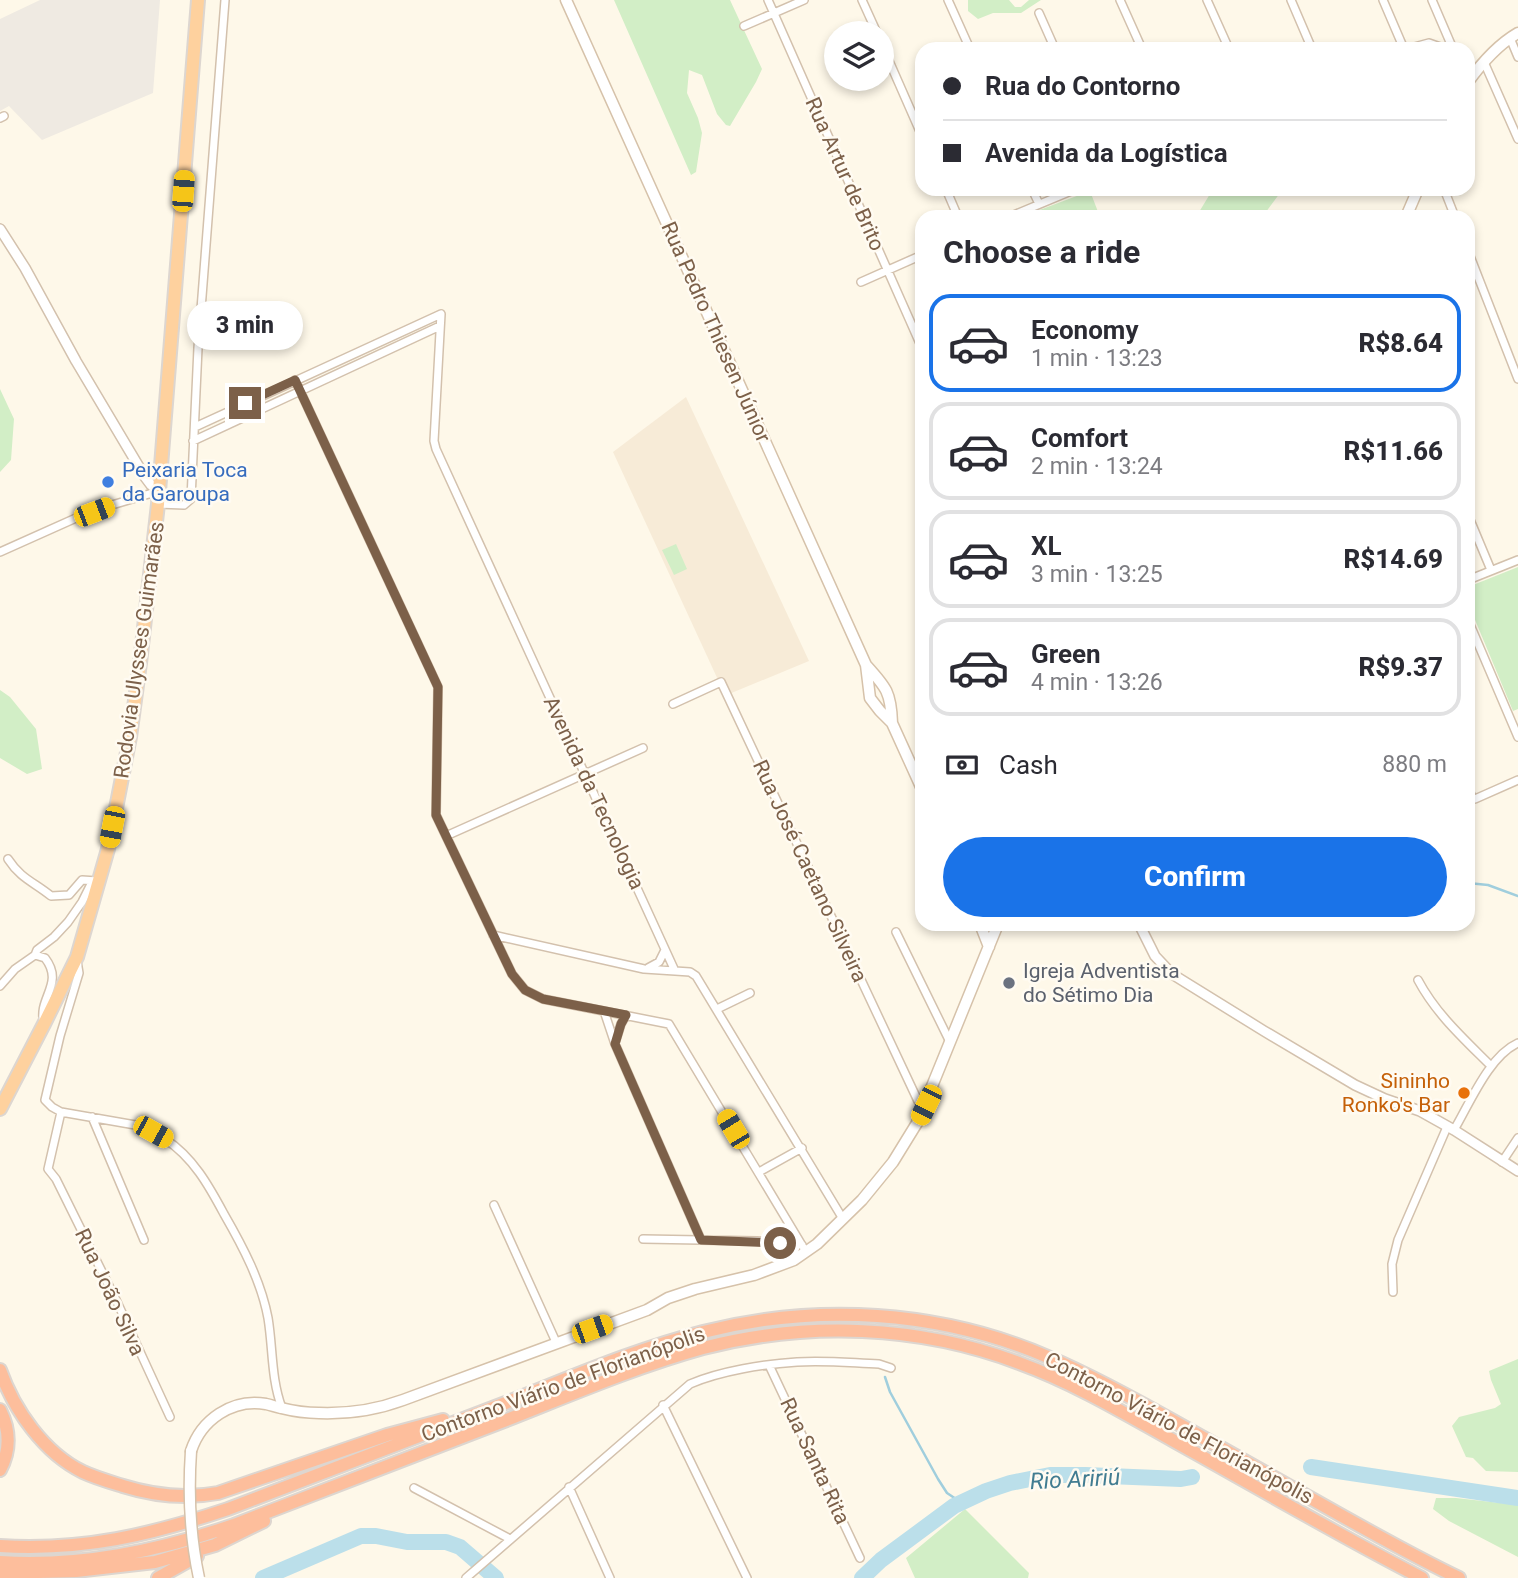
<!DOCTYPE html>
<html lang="en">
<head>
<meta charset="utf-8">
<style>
  :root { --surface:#fff; --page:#f7f7f7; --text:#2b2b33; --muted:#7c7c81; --line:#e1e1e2; --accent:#1a73e8 }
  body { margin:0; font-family:Roboto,sans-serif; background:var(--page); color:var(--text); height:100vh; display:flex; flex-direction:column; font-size:26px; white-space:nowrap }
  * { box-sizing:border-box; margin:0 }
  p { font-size:23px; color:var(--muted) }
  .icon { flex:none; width:38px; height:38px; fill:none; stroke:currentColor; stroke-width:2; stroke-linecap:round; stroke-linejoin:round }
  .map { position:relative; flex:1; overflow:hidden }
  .drawer { position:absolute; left:915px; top:210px; width:560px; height:721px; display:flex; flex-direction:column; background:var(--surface); border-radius:21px; box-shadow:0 4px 10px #0003 }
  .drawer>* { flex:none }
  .top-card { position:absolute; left:915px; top:42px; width:560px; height:154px; border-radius:21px; box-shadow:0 4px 10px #0003; display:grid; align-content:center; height:154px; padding:0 28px; background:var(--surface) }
  .controls { position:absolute; left:824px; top:21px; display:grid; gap:14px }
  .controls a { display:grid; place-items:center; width:70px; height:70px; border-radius:50%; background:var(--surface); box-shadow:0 4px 10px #0003; font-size:35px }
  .end { position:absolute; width:32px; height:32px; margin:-16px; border:9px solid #7c6049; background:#fff; box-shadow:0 0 0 4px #fff }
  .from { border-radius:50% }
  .bubble { position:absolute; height:49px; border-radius:24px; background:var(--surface); box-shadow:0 4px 10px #0003; font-size:23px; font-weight:800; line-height:49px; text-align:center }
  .car { position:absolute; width:21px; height:42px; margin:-21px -10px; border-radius:9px; box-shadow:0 0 5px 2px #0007; background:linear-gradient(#f5c518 24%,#345 0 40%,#f5c518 0 76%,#345 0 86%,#f5c518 0) }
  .top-card b { display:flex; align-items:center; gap:24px; height:66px; font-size:26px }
  .top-card b+b { border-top:2px solid var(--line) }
  .top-card i { width:18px; height:18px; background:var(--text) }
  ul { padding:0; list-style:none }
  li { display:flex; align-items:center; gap:21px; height:98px; margin:0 14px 10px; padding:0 14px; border:4px solid var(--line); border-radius:21px }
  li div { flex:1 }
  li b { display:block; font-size:26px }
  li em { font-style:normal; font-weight:800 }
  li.active { border-color:var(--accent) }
  li>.icon { width:63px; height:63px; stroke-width:1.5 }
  h2 { padding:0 28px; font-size:32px; line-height:84px }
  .pay { display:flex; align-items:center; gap:18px; height:77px; padding:0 28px; font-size:26px }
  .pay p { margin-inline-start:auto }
  .action { display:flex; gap:14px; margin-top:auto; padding:14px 28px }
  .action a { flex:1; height:80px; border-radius:42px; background:var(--accent); color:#fff; font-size:28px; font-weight:800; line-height:80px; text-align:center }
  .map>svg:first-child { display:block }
</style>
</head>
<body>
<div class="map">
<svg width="1518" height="1578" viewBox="0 0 1518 1578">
  <rect width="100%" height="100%" fill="#fef8e9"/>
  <path fill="#f7ebd7" d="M686 397 809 661 729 694 719 682 613 452Z"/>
  <path fill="#efeae2" d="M40 0H160L153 93 42 140 9 106 0 111V19Z"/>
  <path fill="#d2eec6" d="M614 0H730L762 69 756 82 730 126 726 125 717 114 702 75 689 70 687 93 698 118 702 133 696 172 691 175Z
    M968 0H1009L1015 7H1021L1029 0H1041L1021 13H993L978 19 968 11Z
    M1213 189H1281L1280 193 1263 216 1256 213 1254 217H1196Z
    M1090 191 1100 217H1021Z
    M0 389 14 419 11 460 0 472Z
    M676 544 687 569 674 575 662 550Z
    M1518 567V709L1513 711 1468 603V587Z
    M0 690 10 697 36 729 42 769 27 774 0 758Z
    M1518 1359V1472L1486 1471 1473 1458 1466 1457 1452 1426 1459 1417 1495 1408 1501 1404 1491 1380 1489 1371Z
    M1436 1498H1456L1518 1505V1557L1449 1521 1433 1509Z
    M965 1509 1029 1573 1028 1578H915L906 1558Z"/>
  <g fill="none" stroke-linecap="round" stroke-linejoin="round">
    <path stroke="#a0cedd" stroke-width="2.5" d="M1468 883 1488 885 1518 896
      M885 1377 890 1392 938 1479 947 1493 962 1503"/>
    <path stroke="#bbdfea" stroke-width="16" d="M1311 1467 1518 1498
      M263 1578 361 1536H376L407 1542H446L460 1547 496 1578
      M862 1578 881 1560 954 1506 986 1491 1010 1483 1050 1475H1085L1181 1479 1192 1477"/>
    <defs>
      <path id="minor" d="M768 0 922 348
        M862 0 877 33
        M948 0 970 49
        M1120 0 1142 49
        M1207 0 1229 49
        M1291 0 1312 49
        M1383 0 1404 49
        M1432 0 1453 49
        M1039 13 1055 49
        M744 26 804 0
        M1510 38 1518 57
        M882 45 922 136
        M1407 49 1429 43 1446 49
        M1484 62 1518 139
        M0 118 4 116
        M946 189 958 217
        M1032 189 1039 204
        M1444 189 1455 217
        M1009 217 1076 189
        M1468 251 1518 379
        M861 282 922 255
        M295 380 438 687 436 815 512 974 525 990 543 999 669 1024 806 1252
        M195 427 441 314 434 441 436 449 675 971 690 972 696 976 843 1219
        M193 441 440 326
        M158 504 184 505 191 499 198 348 225 0
        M1468 515 1491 570
        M0 552 76 518 112 505 159 491
        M1468 580 1518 560
        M1468 620 1518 737
        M673 704 721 682 918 1101 926 1105
        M1468 788 1472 797 1475 799 1518 780
        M446 836 643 748
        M8 859C21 879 34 882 51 896L69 895 82 880 97 881
        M896 932 950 1042
        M493 935 644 969 675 971
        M35 955 45 958C65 984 37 998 44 1023
        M77 961 79 973 60 1036 45 1100 52 1107 61 1112 141 1126C149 1130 158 1134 165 1139 193 1157 209 1186 224 1214 243 1247 261 1281 268 1318 273 1348 271 1379 282 1408
        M648 968 659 962 665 950
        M1418 980C1436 1014 1464 1039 1491 1066
        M0 986 15 969 35 955 37 950 54 937 68 922 82 902 90 886 98 881
        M717 1009 750 993
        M604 1011 615 1044 701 1240
        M615 1043 621 1024 626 1015
        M61 1112 48 1169 56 1179 118 1304 170 1417
        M92 1117 144 1240
        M1454 1130C1470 1103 1489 1056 1518 1043
        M1502 1162 1518 1138
        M759 1172 802 1148
        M494 1205 556 1342
        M643 1239 757 1241 802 1245
        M1393 1292 1392 1264 1398 1240 1447 1127
        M769 1365 860 1558
        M663 1405 747 1578
        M569 1487 610 1578
        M414 1488 510 1539
        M466 1578 690 1384C720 1371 764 1364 797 1362 824 1360 852 1363 879 1364L891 1368"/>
      <path id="tertiary" d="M0 229 25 268 76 361 145 477 151 485 159 491
        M1139 924 1155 956 1172 974 1264 1031 1355 1085 1385 1099 1420 1111 1454 1130 1518 1171"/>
      <path id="secondary" d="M566 0 866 665C886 687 891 692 892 723
        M1468 82C1481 64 1499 44 1518 33
        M1406 217 1418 189
        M866 665 870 698 880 711 892 723 922 789
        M980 924 989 947
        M191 1451C201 1420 232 1398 266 1404 271 1405 276 1407 281 1408 293 1411 306 1413 319 1413 348 1414 376 1410 403 1400L647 1310 668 1298 695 1289 754 1275 794 1260 817 1244 862 1200 893 1162 917 1123 998 924"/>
      <path id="trunk" d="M0 1109 44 1024 77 957 108 849 130 737 140 663 158 504 198 0"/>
      <path id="motorway" d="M0 1370C14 1410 44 1453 83 1472 96 1478 110 1482 123 1486 155 1496 186 1499 218 1493L387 1435 443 1420
        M0 1410C10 1430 10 1451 0 1470
        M0 1546C84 1551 150 1535 228 1509 322 1474 415 1438 508 1402 572 1377 636 1349 703 1332 817 1303 939 1310 1048 1357 1095 1377 1140 1402 1184 1427 1235 1456 1285 1484 1335 1512 1376 1535 1417 1558 1459 1578
        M0 1562C81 1567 158 1551 234 1525 324 1490 414 1456 504 1421 570 1395 635 1367 703 1348 807 1321 919 1325 1019 1363 1074 1383 1124 1413 1174 1441 1257 1487 1338 1535 1422 1578
        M0 1573 76 1571 155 1562 215 1545 264 1521
        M158 1578 197 1556"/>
    </defs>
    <use href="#minor" stroke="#d3c1ad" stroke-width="10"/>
    <use href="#tertiary" stroke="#d3c1ad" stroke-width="12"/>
    <use href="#secondary" stroke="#d6c2aa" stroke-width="13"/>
    <use href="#trunk" stroke="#ddd6d0" stroke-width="16"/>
    <use href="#motorway" stroke="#ddd6d0" stroke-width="16"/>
    <use href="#minor" stroke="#fff" stroke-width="7"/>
    <use href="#tertiary" stroke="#fff" stroke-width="9"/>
    <use href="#secondary" stroke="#fff" stroke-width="10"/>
    <use href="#trunk" stroke="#fed19e" stroke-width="12"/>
    <use href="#motorway" stroke="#fdbe9c" stroke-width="12"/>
    <defs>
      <path id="secondary-bridge" d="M191 1451C188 1494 190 1536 199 1578"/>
    </defs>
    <use href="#secondary-bridge" stroke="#d6c2aa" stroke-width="13" stroke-linecap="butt"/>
    <use href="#secondary-bridge" stroke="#fff" stroke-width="10"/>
  </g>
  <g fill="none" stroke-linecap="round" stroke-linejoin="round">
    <path stroke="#7c6049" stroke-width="9" d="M245 403 295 380 438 687 436 815 512 974 525 990 543 999 626 1015 621 1024 615 1044 701 1240 780 1243"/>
  </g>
  <circle fill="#3f7fe0" stroke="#fffbf2" stroke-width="2.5" cx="108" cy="482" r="7"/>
  <circle fill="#6b7280" stroke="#fffbf2" stroke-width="2.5" cx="1009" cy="983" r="7"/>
  <circle fill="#e8710a" stroke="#fffbf2" stroke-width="2.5" cx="1464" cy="1093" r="7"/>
  <g text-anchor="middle" stroke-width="5" stroke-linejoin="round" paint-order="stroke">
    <g font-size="21" fill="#7c6049" stroke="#fffbf2">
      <text transform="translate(845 174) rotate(66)" y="7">Rua Artur de Brito</text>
      <text transform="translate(716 332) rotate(66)" y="7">Rua Pedro Thiesen Júnior</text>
      <text transform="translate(139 650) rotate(-82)" y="7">Rodovia Ulysses Guimarães</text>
      <text transform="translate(594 793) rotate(65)" y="7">Avenida da Tecnologia</text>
      <text transform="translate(810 871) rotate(65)" y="7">Rua José Caetano Silveira</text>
      <text transform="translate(110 1292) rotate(65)" y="7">Rua João Silva</text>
      <text transform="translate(563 1384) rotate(-20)" y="7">Contorno Viário de Florianópolis</text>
      <text transform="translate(1179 1428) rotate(28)" y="7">Contorno Viário de Florianópolis</text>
      <text transform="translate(815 1461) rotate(65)" y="7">Rua Santa Rita</text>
    </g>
    <g font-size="21" fill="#366cbe" stroke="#fffbf2" text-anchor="start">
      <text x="122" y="477">Peixaria Toca<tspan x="122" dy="24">da Garoupa</tspan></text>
    </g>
    <g font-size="21" fill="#5b616d" stroke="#fffbf2" text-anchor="start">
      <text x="1023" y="978">Igreja Adventista<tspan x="1023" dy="24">do Sétimo Dia</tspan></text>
    </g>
    <g font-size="21" fill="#c56008" stroke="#fffbf2" text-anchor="end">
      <text x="1450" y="1088">Sininho<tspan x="1450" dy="24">Ronko's Bar</tspan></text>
    </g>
    <g font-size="23" font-style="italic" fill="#417c91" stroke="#fffbf2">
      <text transform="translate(1075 1479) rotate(-3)" y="8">Rio Aririú</text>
    </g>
  </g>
</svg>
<div class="controls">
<a><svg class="icon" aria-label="layers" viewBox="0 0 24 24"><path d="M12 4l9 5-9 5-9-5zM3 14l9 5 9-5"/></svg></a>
</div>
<i class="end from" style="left:780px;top:1243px"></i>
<i class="end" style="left:245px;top:403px"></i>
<div class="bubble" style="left:187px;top:301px;width:116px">3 min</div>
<i class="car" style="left:183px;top:191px;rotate:4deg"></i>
<i class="car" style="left:94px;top:512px;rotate:69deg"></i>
<i class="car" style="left:112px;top:827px;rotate:191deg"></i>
<i class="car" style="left:926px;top:1105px;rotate:206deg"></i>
<i class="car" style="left:733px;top:1129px;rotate:329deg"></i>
<i class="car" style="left:153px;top:1132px;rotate:119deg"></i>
<i class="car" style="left:592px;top:1329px;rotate:70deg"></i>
<div class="top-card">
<b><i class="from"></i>Rua do Contorno</b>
<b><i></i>Avenida da Logística</b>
</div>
<section class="drawer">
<h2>Choose a ride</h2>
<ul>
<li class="active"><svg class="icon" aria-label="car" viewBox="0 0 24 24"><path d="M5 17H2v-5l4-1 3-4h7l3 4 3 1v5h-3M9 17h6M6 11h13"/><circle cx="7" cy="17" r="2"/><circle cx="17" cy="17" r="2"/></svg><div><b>Economy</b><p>1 min · 13:23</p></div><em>R$8.64</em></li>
<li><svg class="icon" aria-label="car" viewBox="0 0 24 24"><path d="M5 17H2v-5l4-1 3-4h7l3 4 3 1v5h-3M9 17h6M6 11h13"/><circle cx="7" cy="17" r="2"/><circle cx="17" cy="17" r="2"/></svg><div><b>Comfort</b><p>2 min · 13:24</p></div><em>R$11.66</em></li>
<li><svg class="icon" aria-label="car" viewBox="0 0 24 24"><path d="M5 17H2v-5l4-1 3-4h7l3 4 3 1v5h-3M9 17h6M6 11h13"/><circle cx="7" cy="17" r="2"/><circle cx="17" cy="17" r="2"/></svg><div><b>XL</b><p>3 min · 13:25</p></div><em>R$14.69</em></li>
<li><svg class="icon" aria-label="car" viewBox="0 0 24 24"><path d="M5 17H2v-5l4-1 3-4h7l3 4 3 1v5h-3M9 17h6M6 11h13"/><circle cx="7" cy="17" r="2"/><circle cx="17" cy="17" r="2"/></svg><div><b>Green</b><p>4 min · 13:26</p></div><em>R$9.37</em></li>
</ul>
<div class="pay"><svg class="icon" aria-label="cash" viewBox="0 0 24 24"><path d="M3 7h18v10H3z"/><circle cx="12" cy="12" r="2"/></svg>Cash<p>880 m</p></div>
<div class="action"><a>Confirm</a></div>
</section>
</div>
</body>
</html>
